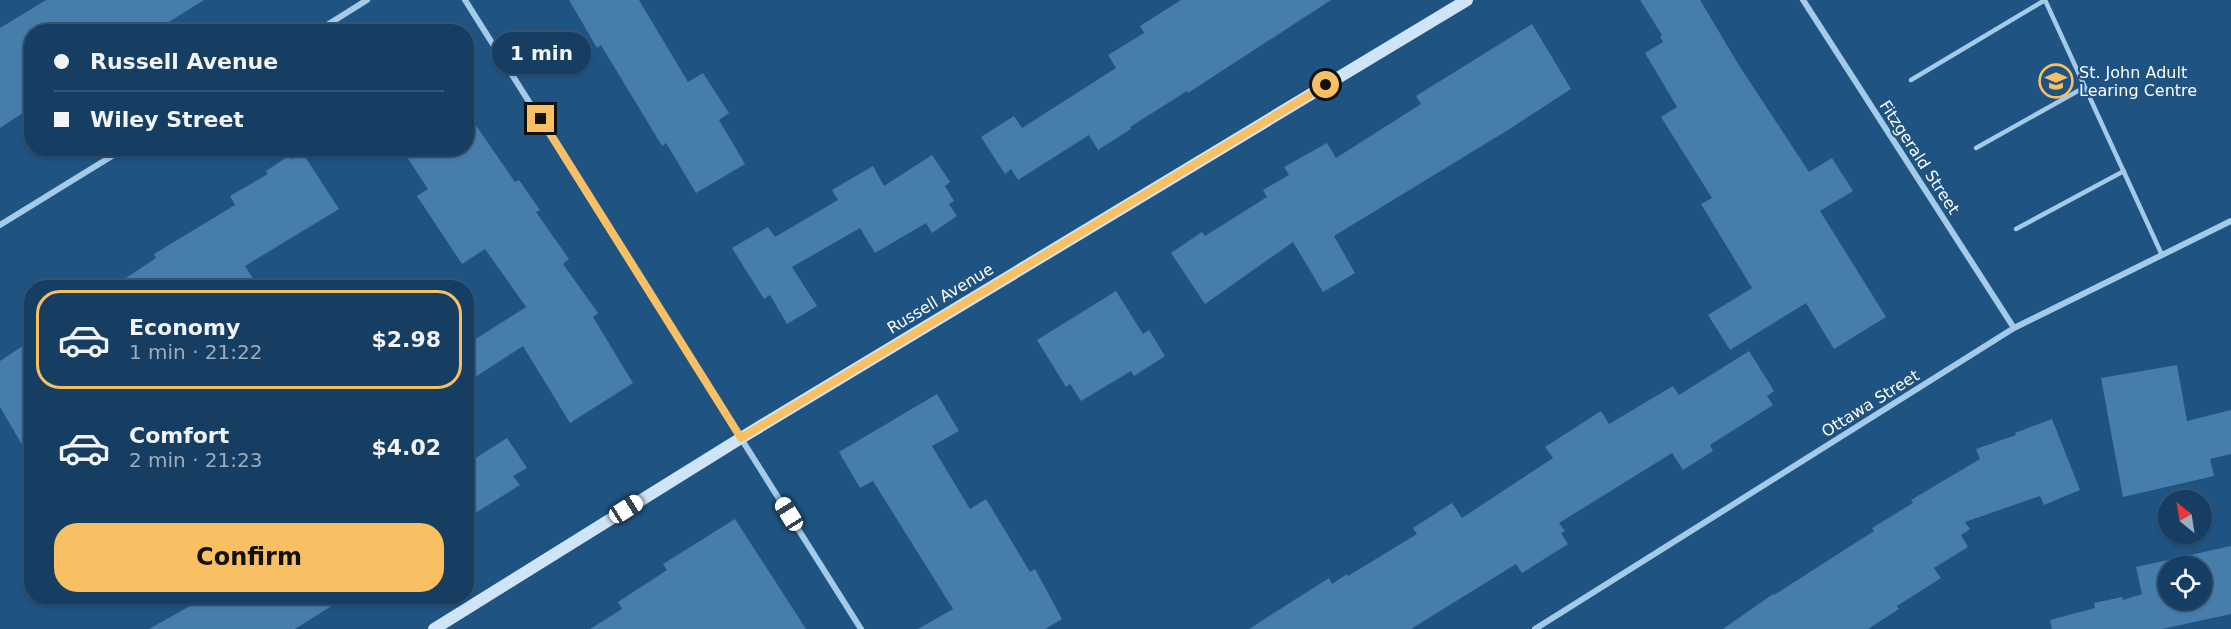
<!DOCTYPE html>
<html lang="en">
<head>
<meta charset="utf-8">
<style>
  :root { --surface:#163e62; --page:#23496b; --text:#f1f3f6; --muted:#9eaebe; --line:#355777; --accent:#f8bf63 }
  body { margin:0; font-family:"DejaVu Sans",sans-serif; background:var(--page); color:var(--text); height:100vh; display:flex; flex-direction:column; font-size:22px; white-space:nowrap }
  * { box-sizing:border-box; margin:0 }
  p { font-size:20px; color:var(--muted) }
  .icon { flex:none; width:33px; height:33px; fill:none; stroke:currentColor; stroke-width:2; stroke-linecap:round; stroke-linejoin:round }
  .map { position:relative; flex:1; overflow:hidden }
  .panel { position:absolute; left:24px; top:280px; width:450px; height:324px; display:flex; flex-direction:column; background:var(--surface); border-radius:24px; box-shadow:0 2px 4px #0004,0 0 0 2px var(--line) }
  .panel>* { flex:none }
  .banner { position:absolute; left:24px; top:24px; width:450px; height:132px; border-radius:24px; box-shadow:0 2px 4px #0004,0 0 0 2px var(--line); display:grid; align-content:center; height:132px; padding:0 30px; background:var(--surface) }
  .needle { width:39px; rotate:330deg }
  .controls { position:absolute; left:2158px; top:490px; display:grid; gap:12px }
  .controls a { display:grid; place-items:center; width:54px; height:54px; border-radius:50%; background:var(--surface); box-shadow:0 2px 4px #0004,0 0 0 2px var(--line); font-size:30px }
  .end { position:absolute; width:27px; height:27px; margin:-14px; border:8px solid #f8bf63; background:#111; box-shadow:0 0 0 3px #111 }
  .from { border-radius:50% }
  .bubble { position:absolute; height:42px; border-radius:21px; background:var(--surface); box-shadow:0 2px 4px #0004,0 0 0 2px var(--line); font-size:20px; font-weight:800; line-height:42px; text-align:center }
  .car { position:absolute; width:18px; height:36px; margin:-18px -9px; border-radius:8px; box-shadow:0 0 4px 2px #0007; background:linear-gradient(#fff 24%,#345 0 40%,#fff 0 76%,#345 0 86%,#fff 0) }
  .banner b { display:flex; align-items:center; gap:21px; height:57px; font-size:22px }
  .banner b+b { border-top:2px solid var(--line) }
  .banner i { width:15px; height:15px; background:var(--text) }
  ul { padding:10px 0 0; list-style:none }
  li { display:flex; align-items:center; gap:18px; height:99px; margin:0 12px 9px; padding:0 18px; border:3px solid transparent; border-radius:24px }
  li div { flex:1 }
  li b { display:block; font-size:22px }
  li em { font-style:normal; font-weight:800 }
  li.on { border-color:var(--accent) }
  li>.icon { width:54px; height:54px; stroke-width:1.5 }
  .primary-button { display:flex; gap:12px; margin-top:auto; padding:12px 30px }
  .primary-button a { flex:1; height:69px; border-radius:24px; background:var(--accent); color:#111; font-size:24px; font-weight:800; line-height:69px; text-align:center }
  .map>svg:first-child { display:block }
</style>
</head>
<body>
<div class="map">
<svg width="2231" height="629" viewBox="0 0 2231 629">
  <rect width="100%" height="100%" fill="#1e5382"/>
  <path fill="#477dab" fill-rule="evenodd" d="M46 0H204L153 32H32V107L0 128V28Z
    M569 0H639L688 82 703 73 729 113 719 120 745 164 696 193 666 143 662 146 601 45 597 48Z
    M1181 0H1331L1188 93 1187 91 1130 127 1131 129 1098 150 1089 135 1018 180 1011 169 1005 174 981 137 1014 116 1022 128 1116 68 1108 55 1144 33 1140 26Z
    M1640 0H1700L1740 67 1809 172 1832 158 1853 191 1820 211 1886 317 1834 349 1806 303 1730 350 1708 315 1752 288 1701 204 1712 198 1661 117 1677 107 1645 53 1663 42 1660 36 1662 35Z
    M1532 24 1571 89 1508 130 1334 236 1355 273 1323 292 1293 242 1205 304 1171 253 1202 232 1205 236 1267 197 1263 190 1289 175 1284 167 1327 143 1336 158 1421 104 1416 96Z
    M466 111 515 182 519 180 540 210 536 212 569 259 563 264 598 313 593 317 633 383 570 423 523 346 466 383V345L526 307 485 249 462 264 417 196 428 189 401 148H466Z
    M302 152 339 209 245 266 259 288H111L156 258 154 254 235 205 230 196 268 174 266 171 290 155 292 159Z
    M932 155 950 182 945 186 954 201 949 204 957 216 932 233 926 223 875 253 860 228 792 267 817 306 787 324 770 295 764 299 732 248 768 227 775 237 838 200 832 190 873 166 884 186Z
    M1116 291 1143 334 1149 330 1165 356 1134 376 1131 371 1081 401 1070 384 1066 387 1037 340Z
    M32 340V373L31 460 0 407V361Z
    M1749 351 1774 391 1767 396 1773 405 1710 445 1713 451 1683 470 1672 453 1559 523 1565 531 1561 533 1568 544 1522 573 1516 564 1411 629H1249L1329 578 1332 584 1347 574 1348 576 1417 534 1413 528 1452 503 1462 518 1553 458 1545 447 1601 411 1609 424 1673 386 1679 395Z
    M2177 365 2187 421 2231 410V454L2210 459 2214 476 2123 497 2101 378Z
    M937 394 959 431 932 446 970 509 986 499 1030 572 1035 569 1062 619 1045 629H918L953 609 873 481 860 488 839 452Z
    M2052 419 2080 490 2044 505 2040 496 1965 522 1970 529 1961 535 1968 547 1934 568 1941 578 1897 606 1899 609 1868 629H1723L1773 594 1774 595 1874 531 1872 528 1913 503 1911 500 1980 459 1976 449 2016 435 2015 433Z
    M507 438 527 468 513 476 520 485 466 519V464Z
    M735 519 806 629H590L622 609 618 602 667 570 663 564Z
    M2231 546V614L2162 629H2052L2050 620 2095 608 2094 603 2122 597 2123 600 2142 594 2136 567ZM2169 567H2202V600H2169Z
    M206 597H346L295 629H149Z"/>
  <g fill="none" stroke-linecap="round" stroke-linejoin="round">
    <path stroke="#a4cae9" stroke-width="4.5" d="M2045 0 2162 255
      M1911 80 2045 0
      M1976 148 2085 87
      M2016 229 2124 171"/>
    <path stroke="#a4cae9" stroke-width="6" d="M465 0 861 629
      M1803 0 2014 328
      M316 32 367 0
      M0 225 125 148
      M1535 629 2014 328 2231 221"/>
    <path stroke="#cfe4f7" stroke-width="12" d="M434 629 741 438 1467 0"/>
  </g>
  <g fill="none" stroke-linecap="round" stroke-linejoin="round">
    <path stroke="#f8bf63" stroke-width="8" d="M541 119 741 438 1326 85"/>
  </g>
  <defs>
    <symbol id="school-ring" viewBox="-11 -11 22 22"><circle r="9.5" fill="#1e5382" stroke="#f8bf63" stroke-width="1.5"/><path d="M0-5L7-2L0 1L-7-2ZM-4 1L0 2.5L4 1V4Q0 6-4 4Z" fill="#f8bf63"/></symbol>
  </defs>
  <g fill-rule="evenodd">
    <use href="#school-ring" x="2037" y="62" width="38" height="38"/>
  </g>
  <g text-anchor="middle" stroke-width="4.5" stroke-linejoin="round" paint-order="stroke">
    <g font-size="16" fill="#fff" stroke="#1e5382" text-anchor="start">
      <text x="2079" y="78">St. John Adult<tspan x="2079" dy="18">Learing Centre</tspan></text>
    </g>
    <g font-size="16" fill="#fff" stroke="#1e5382">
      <text transform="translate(1920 157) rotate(57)" y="6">Fitzgerald Street</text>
      <text transform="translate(940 298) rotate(-31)" y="6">Russell Avenue</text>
      <text transform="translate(1870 403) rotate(-32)" y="6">Ottawa Street</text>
    </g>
  </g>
</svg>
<div class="controls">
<a><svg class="needle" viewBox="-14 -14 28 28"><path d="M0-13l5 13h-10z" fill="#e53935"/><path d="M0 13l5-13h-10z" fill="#9eaebe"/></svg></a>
<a><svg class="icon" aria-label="locate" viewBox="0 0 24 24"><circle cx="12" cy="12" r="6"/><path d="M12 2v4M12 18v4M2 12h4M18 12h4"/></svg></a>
</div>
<i class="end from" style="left:1326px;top:85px"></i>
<i class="end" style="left:541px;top:119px"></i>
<div class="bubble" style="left:492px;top:32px;width:99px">1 min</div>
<i class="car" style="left:626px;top:509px;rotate:58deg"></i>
<i class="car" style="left:789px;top:514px;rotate:328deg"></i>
<div class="banner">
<b><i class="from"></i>Russell Avenue</b>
<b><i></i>Wiley Street</b>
</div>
<section class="panel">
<ul>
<li class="on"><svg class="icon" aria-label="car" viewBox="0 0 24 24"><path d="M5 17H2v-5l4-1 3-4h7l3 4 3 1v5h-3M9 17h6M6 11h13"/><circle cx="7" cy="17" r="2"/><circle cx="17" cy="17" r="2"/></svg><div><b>Economy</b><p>1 min · 21:22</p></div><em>$2.98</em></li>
<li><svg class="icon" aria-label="car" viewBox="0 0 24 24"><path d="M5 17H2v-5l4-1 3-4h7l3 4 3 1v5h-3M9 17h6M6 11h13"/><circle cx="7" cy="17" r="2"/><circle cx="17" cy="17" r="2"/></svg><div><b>Comfort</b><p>2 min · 21:23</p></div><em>$4.02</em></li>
</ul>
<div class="primary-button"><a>Confirm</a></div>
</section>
</div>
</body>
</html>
